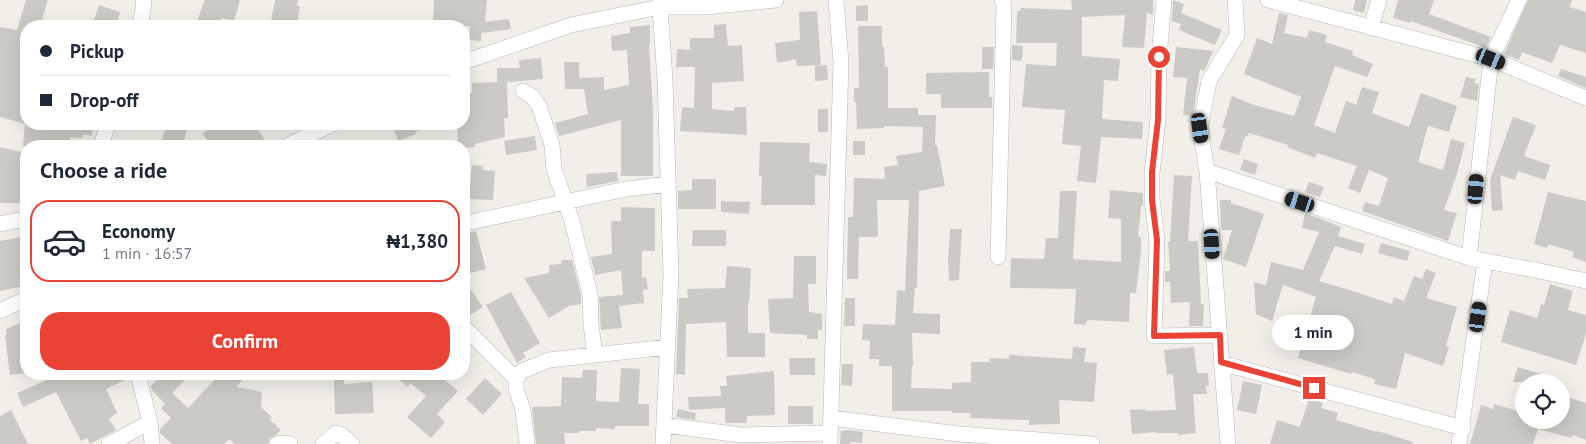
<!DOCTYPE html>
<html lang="en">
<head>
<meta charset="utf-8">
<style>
  :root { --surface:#fff; --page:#f6f6f7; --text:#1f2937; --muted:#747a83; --line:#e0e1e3; --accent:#ea4335 }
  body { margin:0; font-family:"PT Sans",sans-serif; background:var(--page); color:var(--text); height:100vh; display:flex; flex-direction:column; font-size:19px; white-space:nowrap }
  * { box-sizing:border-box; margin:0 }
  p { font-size:16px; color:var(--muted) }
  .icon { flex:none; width:28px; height:28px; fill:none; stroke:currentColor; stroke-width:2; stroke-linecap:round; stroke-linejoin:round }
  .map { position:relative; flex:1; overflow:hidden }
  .side { position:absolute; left:20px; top:140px; width:450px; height:240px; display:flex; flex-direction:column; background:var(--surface); border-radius:20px; box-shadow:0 5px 20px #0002 }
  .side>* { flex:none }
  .top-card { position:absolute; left:20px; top:20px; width:450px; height:110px; border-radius:20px; box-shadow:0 5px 20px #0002; display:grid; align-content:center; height:110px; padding:0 20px; background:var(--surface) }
  .fabs { position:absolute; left:1515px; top:374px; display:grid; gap:10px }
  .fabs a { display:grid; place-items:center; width:55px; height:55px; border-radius:50%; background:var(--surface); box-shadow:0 5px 20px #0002; font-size:25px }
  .end { position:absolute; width:22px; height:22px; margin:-11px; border:6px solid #ea4335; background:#fff; box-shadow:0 0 0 2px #fff }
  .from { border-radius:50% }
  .bubble { position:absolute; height:35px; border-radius:18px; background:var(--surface); box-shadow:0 5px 20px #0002; font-size:16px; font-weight:700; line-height:35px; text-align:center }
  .car { position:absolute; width:15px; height:30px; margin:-15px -8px; border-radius:6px; box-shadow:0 0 4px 1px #0007; background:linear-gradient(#222 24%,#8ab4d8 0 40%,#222 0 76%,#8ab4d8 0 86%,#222 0) }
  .top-card b { display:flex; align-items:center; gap:18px; height:48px; font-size:19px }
  .top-card b+b { border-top:1px solid var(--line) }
  .top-card i { width:12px; height:12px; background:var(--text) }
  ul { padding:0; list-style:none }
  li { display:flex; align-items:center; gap:15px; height:82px; margin:0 10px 8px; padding:0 10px; border:2px solid var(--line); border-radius:20px }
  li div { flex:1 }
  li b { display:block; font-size:19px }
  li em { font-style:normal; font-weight:700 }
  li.on { border-color:var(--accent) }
  li>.icon { width:45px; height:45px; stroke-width:1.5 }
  h2 { padding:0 20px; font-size:22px; line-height:60px }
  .cta { display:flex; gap:10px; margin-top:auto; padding:10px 20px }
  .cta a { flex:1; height:58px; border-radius:20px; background:var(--accent); color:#fff; font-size:20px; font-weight:700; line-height:58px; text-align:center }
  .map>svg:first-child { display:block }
</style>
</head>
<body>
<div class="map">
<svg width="1586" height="444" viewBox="0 0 1586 444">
  <rect width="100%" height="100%" fill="#f1efe8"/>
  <path fill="#cccac5" d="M26 0H48L40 26H26V124H77L93 126 92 136 83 134V138L70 137V146H23L25 124 0 117V27L17 30Z
    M205 0H240L234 21 222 18 219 26H195Z
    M275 0H298L297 6H300L297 26H270Z
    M434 0H487L485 22 509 19 511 29 481 33V41L469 40 470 26H433Z
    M1071 0H1153V15L1147 13 1144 48 1122 47 1125 15 1082 17V56L1120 59 1118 81 1104 80 1102 119 1143 122 1142 139 1101 137 1096 183 1077 181 1081 146 1062 144 1065 110 1022 107 1026 64 1056 66 1057 43H1016L1017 11H1020L1021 8 1072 10Z
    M1173 0 1184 4 1181 13 1222 30 1215 45 1179 30 1181 24 1172 21Z
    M1355 0H1367L1364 13 1353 10Z
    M1398 0H1434L1429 14 1491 37 1486 48 1411 21 1410 23 1393 18Z
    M1528 0H1572L1570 7 1586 12V53L1560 45 1552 63 1522 52 1519 60 1504 54Z
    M99 5 120 12 116 26H92Z
    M868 5V21H856V6Z
    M817 11 821 65 797 66 796 59 777 63 775 43 800 40 799 12Z
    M1279 13 1288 15 1284 33 1307 38 1309 30 1327 35 1325 42 1353 51 1352 55 1373 64 1367 77 1335 66 1314 125 1335 133 1346 101 1356 105 1362 87 1379 92 1372 113 1409 127 1421 93 1457 106 1449 132 1428 126 1418 162 1443 170 1451 139 1465 143 1457 174 1444 210 1457 213 1448 241 1362 211 1365 202 1379 206 1388 178 1369 170 1360 193 1348 188 1357 166 1317 153 1315 158 1287 147 1288 145 1249 133 1247 137 1245 136 1239 155 1219 149 1226 129 1222 128 1232 96 1251 104 1294 116 1301 97 1244 74 1257 38 1272 44Z
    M726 24 728 46 742 45 744 81 712 83V109L734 111V107H746L747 135 680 131 682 107 694 108 695 67H676L677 49 690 50V38H714V25Z
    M650 25V44H649L653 111V176H621V120L559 136 555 123 588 114 584 89H565L564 62H579V78L604 77V90L629 85 627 50 612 51 611 36 630 33V27Z
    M858 26H882V47H884L885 67H888V108H918V115H936L935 145H937L945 186 919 191 917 288H915L913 313 940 314V334L912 333 913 366H912L911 388 952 389V383L971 382V362H990V358L1009 359V355L1072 359 1073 347 1086 348 1084 362 1097 363 1094 402 1059 400 1060 424 1029 425V420L970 418 971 413H952V411H892V366H879V359H869L870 341 862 340 863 324 895 325 897 290 905 291 909 200H877L878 237H859L858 279H847L848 217H853L854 178 885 179 884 167 898 165 896 156 922 152 923 127 884 126V128L857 129 856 102H854V88H859Z
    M1012 45 1023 46 1022 61 1012 60Z
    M982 47H994L993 69H982Z
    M1176 47 1213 51 1204 71 1200 69 1193 116 1183 115 1187 78 1173 77Z
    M541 58 543 79 507 82 508 118H504L505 137 475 144V147L464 148V146H458L457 124H464V94L472 93V83L497 82V68H520L519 60Z
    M827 65 828 80 815 81V66Z
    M1561 69 1586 77V88L1558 76Z
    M989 72V97H992V108H941V94H926V73Z
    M1466 77 1476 79 1474 83 1479 84 1477 101 1460 97Z
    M818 109H828V132H818Z
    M1513 117 1536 125 1524 156 1550 165 1545 180 1518 171 1515 180 1500 175 1503 210 1492 211 1490 180Z
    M167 124H189L182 146H160Z
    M216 124H254L269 146H212L202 134Z
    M392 124H434V126L415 132 416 134 398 141Z
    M535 136 537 150 506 155 504 141Z
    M853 141H865V155H853Z
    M760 142 810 143 809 162 827 164 826 176 815 175V205H761L762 176H759Z
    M0 147 26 153V203H0Z
    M1244 159 1258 164 1255 175 1240 170Z
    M472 165 483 166 482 170 495 171 493 200 469 199Z
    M617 172 618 181 587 187 586 174Z
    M1174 175 1192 176 1188 241H1198L1201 304H1204L1203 326H1189L1190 302 1171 303 1170 282H1165V271H1170L1168 242H1170Z
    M692 179H716V209H678V191L692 190Z
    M1309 182 1324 187 1320 197 1305 192Z
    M1110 190 1143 193V206H1141L1138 237H1141V251L1136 293H1130L1129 322 1087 320 1086 325 1074 324 1076 289 1010 288 1011 258 1044 259 1046 238H1058L1060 191H1077L1073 259 1121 262V219L1108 218Z
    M1548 192 1586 201V262L1572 257 1574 252 1548 244 1547 248 1534 244Z
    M1220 200H1231V203L1264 214 1246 267 1223 259 1232 230H1221Z
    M721 201 750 202 749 214 721 212Z
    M621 207 655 208V251H642V278L646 277 648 289 643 290 644 303 619 306 622 328 601 330 599 297 623 295 621 270 595 275 591 257 612 254 611 221H621Z
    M1305 214 1319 218 1341 227 1338 236 1365 244 1362 254 1335 246 1319 281 1356 292 1392 304 1394 297 1404 301 1414 276 1422 279 1426 269 1436 273 1426 298 1457 307 1446 346 1449 347 1443 366 1405 353 1396 389 1374 384 1375 379 1352 372 1351 374 1298 358 1316 297 1283 285 1272 321 1256 314 1254 282 1266 285 1271 262 1303 270 1319 232 1302 228Z
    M950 229H962L959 280 949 281 948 260Z
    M693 230H726V246H692Z
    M476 231 486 269 470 273 464 249V234Z
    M26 236V284H24V286L0 291V241Z
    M1381 243 1410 251 1407 261 1378 253Z
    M794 256H816V284H808L809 312 822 314V330H818V339H807V335L770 333 768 299 793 298Z
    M562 260H572L581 295V304L569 306 549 318 524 278 549 273V265L561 264Z
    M727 266 751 268 749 303H748V333H765V357H727L726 322 686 324 685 375 676 374 679 298H688L687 289 725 288Z
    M464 280 483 307 465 318H464Z
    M1550 284 1573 291 1568 310 1586 315V334L1576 365 1501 342 1510 310 1537 318 1541 304 1544 305Z
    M511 292 540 343 523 353 526 357 517 363 486 305Z
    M845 298H855V326H844Z
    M23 322 26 333V373L10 375 5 335 7 334 6 329Z
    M1194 347 1197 373H1208L1209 386H1206L1207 394H1193L1196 433 1178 435V433H1156V432L1132 434 1130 410 1145 409V411L1176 410 1173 374 1167 375 1164 350Z
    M789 358H815V375H790Z
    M842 364H853L852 386 841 385Z
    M1518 367 1560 380 1559 382H1513Z
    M621 368 640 369 638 404H649V426H615V429L596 428V431H579V433H564L565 444H536L532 407 561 406 562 377 582 378 583 370H597L596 401 619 402Z
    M774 371 775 415 747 416V423H725V408L689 410 688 397 721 396 720 386H727L726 376Z
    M61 374H129V378L106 389 117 413 109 419 116 430 90 444 87 438 81 441 56 392 23 407 17 393Z
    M163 374H191L172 393 188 408 220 374H248L236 387 262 392 261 407 272 417 270 420 281 430 276 435 270 438 268 444H235L229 439 224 444H172L160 433V429L171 418 161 408 165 404 152 390 151 386Z
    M392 374H438L458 391 437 414 445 422 431 438 407 417 426 396 410 383 408 387Z
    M334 378H344V384L372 382 374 413 335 414Z
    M485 378 502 394 483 415 466 399Z
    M1243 381 1262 385 1256 414 1237 410Z
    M1561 395 1586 403V440L1573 435 1572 438 1538 429 1533 444H1470L1481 405 1493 409 1494 404 1524 413V420H1561Z
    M1309 399 1323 403 1321 408 1338 413 1336 420 1377 432 1378 431 1413 442 1412 444H1270L1277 420 1300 427Z
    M788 406H813V424H788Z
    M678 409 696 413 695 420 676 417Z
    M11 410 28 444H0V416Z
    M849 430 863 432 862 443 851 442 850 444H840L841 431Z"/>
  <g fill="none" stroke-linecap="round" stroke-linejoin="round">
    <defs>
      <path id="street" d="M661 0 660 7 665 80 671 274 663 444
        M1164 0 1159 57 1158 120 1152 173V199L1157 241 1154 336 1220 335
        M1268 0 1491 59 1586 98
        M140 26 144 3 143 0
        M1371 28 1379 0
        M464 62 571 25 660 7H705L776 0
        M523 91 532 96 539 106 552 145 554 169 572 221 590 294 591 325 595 355
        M101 146 108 124
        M287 146 332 124
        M1207 171 1469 258 1535 270 1586 281
        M471 222 626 189 668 184
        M0 224 26 219
        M998 257 1004 4 1002 0
        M1469 258 1491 59 1519 0
        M0 311 26 299
        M464 327 516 379
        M1221 363 1463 428
        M138 374 150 422 152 444
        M831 418 959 434 1092 444
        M664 425 741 435 830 433
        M109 444 150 422
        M277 444 281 443 290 444
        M323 444 336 433 342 435 352 444
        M527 444 523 410 516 389V379L522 371 549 360 668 347
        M830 444 841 62 836 0
        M1228 444 1207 171 1200 128 1209 81 1237 35 1235 0
        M1459 444 1485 261"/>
    </defs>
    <use href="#street" stroke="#b5b8bc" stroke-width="16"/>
    <use href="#street" stroke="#fff" stroke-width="15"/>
  </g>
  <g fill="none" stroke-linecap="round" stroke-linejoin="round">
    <path stroke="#ea4335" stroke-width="6" d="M1159 57 1158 120 1152 172V200L1157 240 1154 336 1220 335 1221 362 1314 388"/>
  </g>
</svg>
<div class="fabs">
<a><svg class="icon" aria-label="locate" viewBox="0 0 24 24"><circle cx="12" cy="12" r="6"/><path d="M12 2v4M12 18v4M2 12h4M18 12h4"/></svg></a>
</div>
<i class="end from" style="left:1159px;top:57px"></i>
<i class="end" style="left:1314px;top:388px"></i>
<div class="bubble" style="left:1272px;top:315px;width:82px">1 min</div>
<i class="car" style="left:1491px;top:59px;rotate:112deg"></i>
<i class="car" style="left:1200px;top:128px;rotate:172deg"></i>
<i class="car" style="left:1476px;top:189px;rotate:5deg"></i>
<i class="car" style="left:1300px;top:202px;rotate:288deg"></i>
<i class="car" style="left:1212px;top:244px;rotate:176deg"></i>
<i class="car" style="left:1478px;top:317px;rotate:8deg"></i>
<div class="top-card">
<b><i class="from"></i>Pickup</b>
<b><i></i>Drop-off</b>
</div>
<section class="side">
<h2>Choose a ride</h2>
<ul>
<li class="on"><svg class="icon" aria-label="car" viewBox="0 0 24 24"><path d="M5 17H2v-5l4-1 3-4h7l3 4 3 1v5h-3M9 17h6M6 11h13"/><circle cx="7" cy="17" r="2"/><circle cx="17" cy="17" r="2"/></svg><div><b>Economy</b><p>1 min · 16:57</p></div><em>₦1,380</em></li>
</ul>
<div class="cta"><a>Confirm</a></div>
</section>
</div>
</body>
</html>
